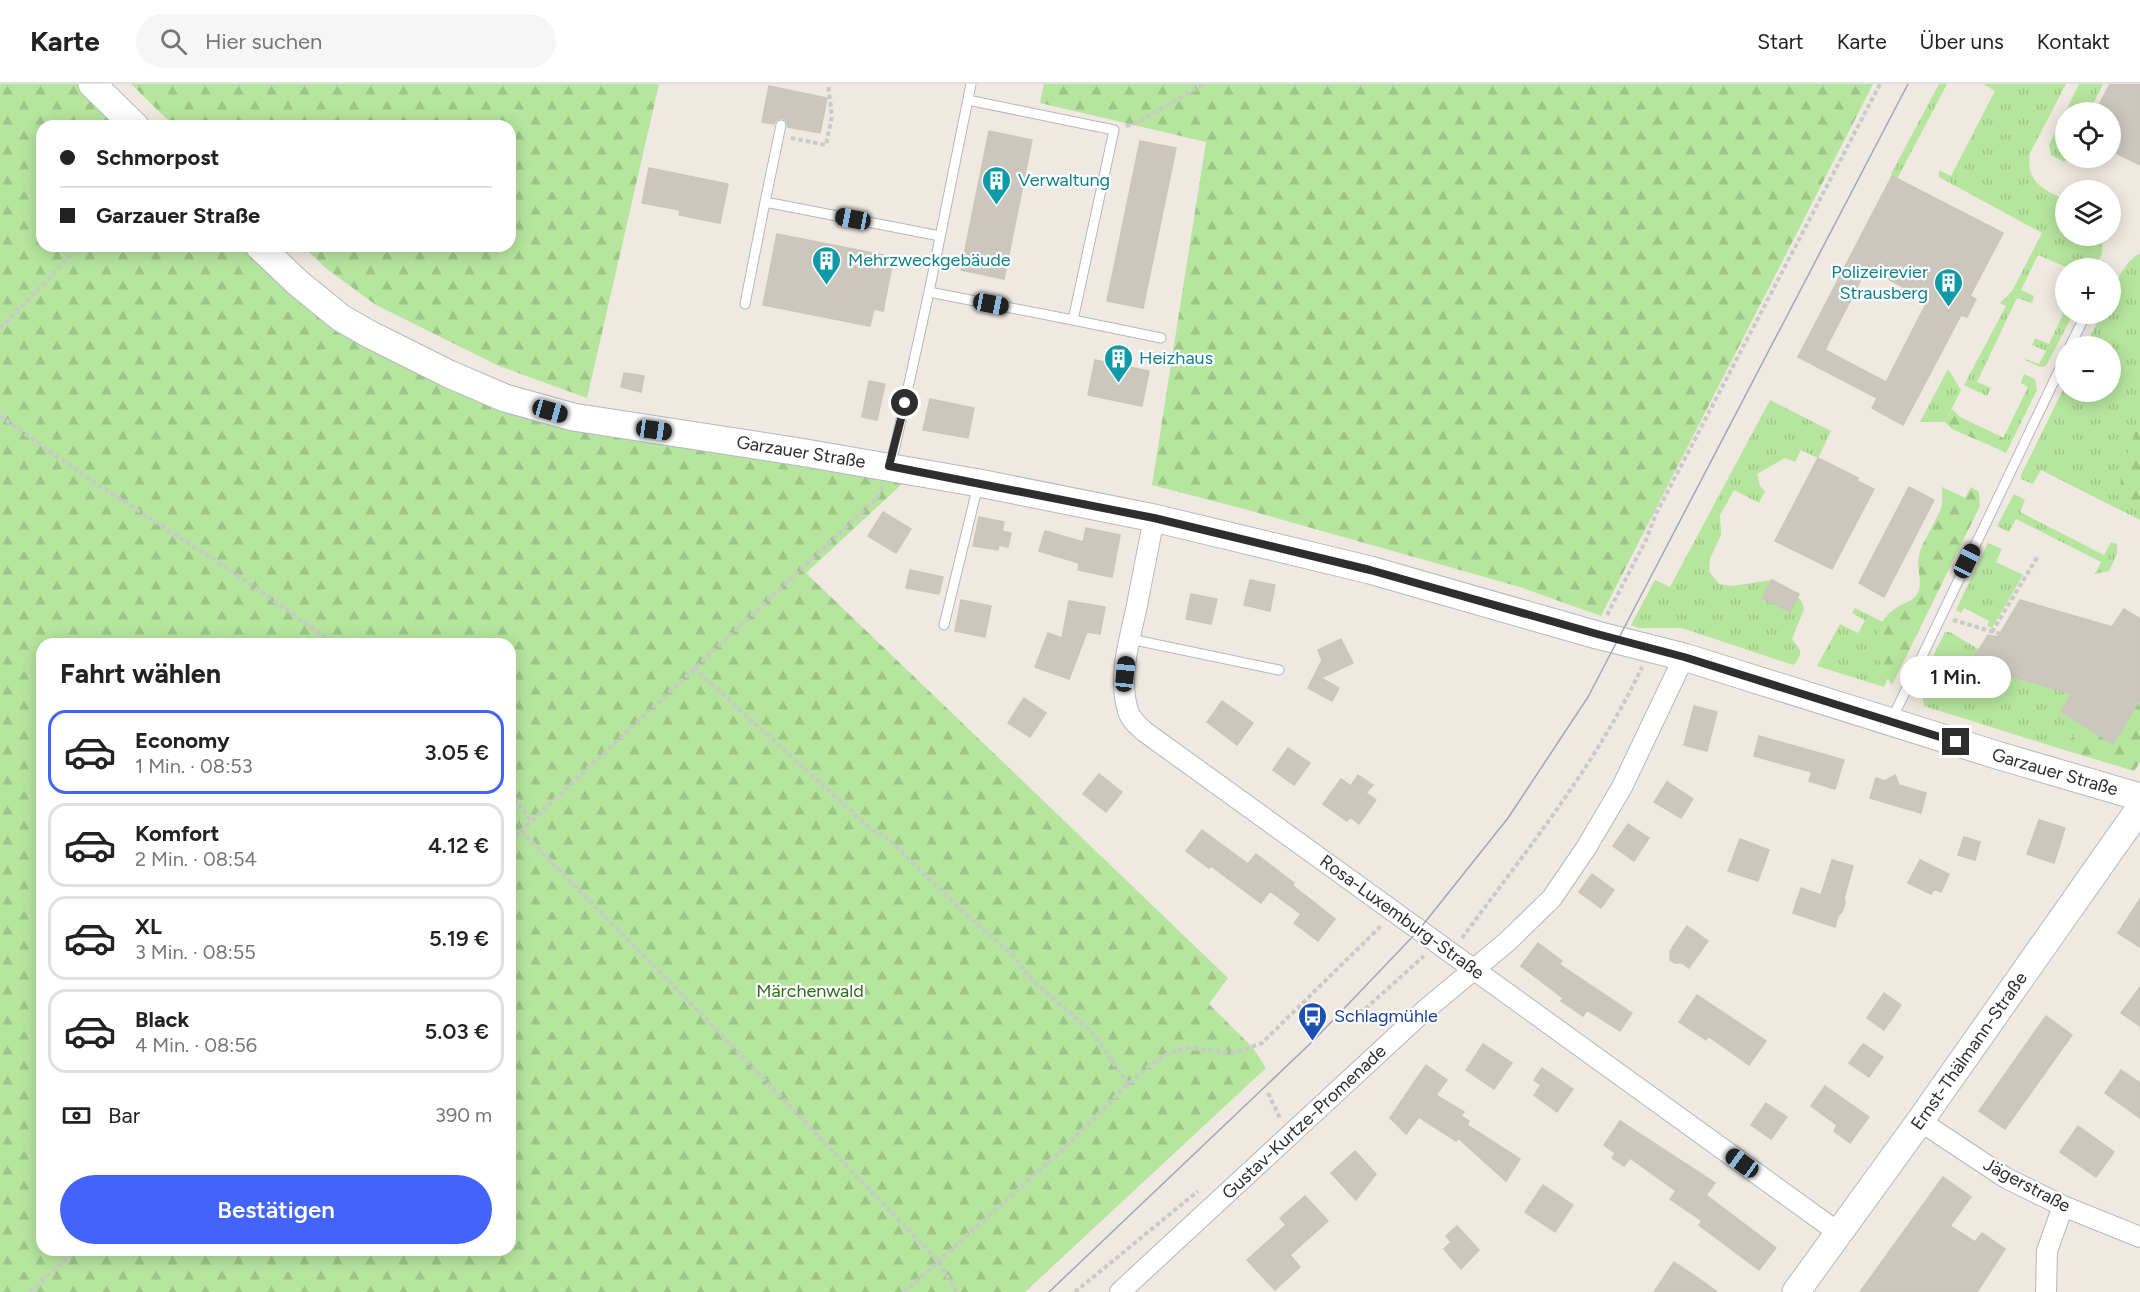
<!DOCTYPE html>
<html lang="de">
<head>
<meta charset="utf-8">
<style>
  :root { --surface:#fff; --page:#f6f6f6; --text:#222; --muted:#767676; --line:#e0e0e0; --accent:#4264fb }
  body { margin:0; font-family:Figtree,sans-serif; background:var(--page); color:var(--text); height:100vh; display:flex; flex-direction:column; font-size:22px; white-space:nowrap }
  * { box-sizing:border-box; margin:0 }
  p { font-size:20px; color:var(--muted) }
  .icon { flex:none; width:33px; height:33px; fill:none; stroke:currentColor; stroke-width:2; stroke-linecap:round; stroke-linejoin:round }
  .map { position:relative; flex:1; overflow:hidden }
  .side { position:absolute; left:36px; top:554px; width:480px; height:618px; display:flex; flex-direction:column; background:var(--surface); border-radius:18px; box-shadow:0 3px 15px #0003 }
  .side>* { flex:none }
  .guide { position:absolute; left:36px; top:36px; width:480px; height:132px; border-radius:18px; box-shadow:0 3px 15px #0003; display:grid; align-content:center; height:132px; padding:0 24px; background:var(--surface) }
  .controls { position:absolute; left:2055px; top:18px; display:grid; gap:12px }
  .controls a { display:grid; place-items:center; width:66px; height:66px; border-radius:50%; background:var(--surface); box-shadow:0 3px 15px #0003; font-size:30px }
  .end { position:absolute; width:27px; height:27px; margin:-14px; border:8px solid #2e2e2e; background:#fff; box-shadow:0 0 0 3px #fff }
  .from { border-radius:50% }
  .bubble { position:absolute; height:42px; border-radius:21px; background:var(--surface); box-shadow:0 3px 15px #0003; font-size:20px; font-weight:600; line-height:42px; text-align:center }
  .car { position:absolute; width:18px; height:36px; margin:-18px -9px; border-radius:8px; box-shadow:0 0 4px 2px #0007; background:linear-gradient(#222 24%,#8ab4d8 0 40%,#222 0 76%,#8ab4d8 0 86%,#222 0) }
  .guide b { display:flex; align-items:center; gap:21px; height:57px; font-size:22px }
  .guide b+b { border-top:2px solid var(--line) }
  .guide i { width:15px; height:15px; background:var(--text) }
  ul { padding:0; list-style:none }
  li { display:flex; align-items:center; gap:18px; height:84px; margin:0 12px 9px; padding:0 12px; border:3px solid var(--line); border-radius:18px }
  li div { flex:1 }
  li b { display:block; font-size:22px }
  li em { font-style:normal; font-weight:600 }
  li.on { border-color:var(--accent) }
  li>.icon { width:54px; height:54px; stroke-width:1.5 }
  h2 { padding:0 24px; font-size:27px; line-height:72px }
  .pay { display:flex; align-items:center; gap:15px; height:66px; padding:0 24px; font-size:22px }
  .pay p { margin-inline-start:auto }
  .cta { display:flex; gap:12px; margin-top:auto; padding:12px 24px }
  .cta a { flex:1; height:69px; border-radius:36px; background:var(--accent); color:#fff; font-size:24px; font-weight:600; line-height:69px; text-align:center }
  header { display:flex; align-items:center; gap:36px; box-sizing:border-box; height:84px; padding:0 30px; background:var(--surface); border-bottom:2px solid var(--line) }
  header strong { font-size:28px }
  nav { display:flex; gap:33px; margin-inline-start:auto; font-size:21px }
  .search { width:420px; height:54px; background:var(--page); display:flex; align-items:center; gap:15px; box-sizing:border-box; padding:0 21px; border-radius:33px; color:var(--muted); font-size:22px }
  .map>svg:first-child { display:block }
</style>
</head>
<body>
<header>
<strong>Karte</strong>
<div class="search"><svg class="icon" aria-label="search" viewBox="0 0 24 24"><circle cx="10" cy="10" r="6"/><path d="M15 15l6 6"/></svg>Hier suchen</div>
<nav><a>Start</a><a>Karte</a><a>Über uns</a><a>Kontakt</a></nav>
</header>
<div class="map">
<svg width="2140" height="1208" viewBox="0 0 2140 1208">
  <defs>
    <pattern id="grass-tufts" width="24" height="20" patternUnits="userSpaceOnUse" patternTransform="scale(1.5)"><rect width="24" height="20" fill="#b6e59e"/><path d="M3 7l-1-3M5 7V3M7 7l1-3M15 17l-1-3M17 17v-4M19 17l1-3" fill="none" stroke="#9dc588"/></pattern>
    <pattern id="forest-firs" width="22" height="20" patternUnits="userSpaceOnUse" patternTransform="scale(1.5)"><rect width="22" height="20" fill="#b6e59e"/><path d="M5 1l3.5 6h-7zM16 11l3.5 6h-7z" fill="#9dc588"/></pattern>
  </defs>
  <rect width="100%" height="100%" fill="#efe9e1"/>
  <path fill="url(#grass-tufts)" d="M1939 0H1947L1897 95 1891 90Z
    M1983 0H2066L2030 69C2025 98 2043 105 2065 116L2066 152H2103L2102 170 2094 184H2068L2038 171 2021 206 2034 212 2032 219 2017 214 1977 298 1991 304 1987 312 1964 301 2006 222 2000 219 2012 207 2042 149 1939 93V86L1951 92 1995 7Z
    M2079 0H2103L2089 28H2066L2067 74 2064 78 2051 71 2049 61Z
    M2140 169V337L2120 416 2140 428V436L2041 386 2033 400 2021 395V391L2065 302 2066 308H2110V262H2085L2102 230H2110C2111 207 2120 181 2140 169Z
    M2065 226 2066 230H2073L2046 282 2040 283 2025 276V275L2039 280 2046 267 2032 261 2035 254 2049 260Z
    M1948 285 1961 306 1945 338H1920Z
    M2024 290 2035 295 2037 306 2006 369 1998 365 2028 303 2021 299Z
    M1770 316 1831 347 1818 374 1801 366 1795 378 1785 374 1757 390 1760 402 1765 407 1759 419 1734 406 1720 431 1721 451 1710 475 1709 487 1719 500 1731 502 1772 496 1763 514 1789 528 1798 513 1802 518 1804 525 1792 555C1800 565 1805 569 1793 581L1682 544H1638L1631 541 1655 496 1670 503Z
    M2014 410 2025 416 2020 428 2104 471 2111 458 2117 460V470L2109 487 2095 490 2101 478 2016 435 2009 448 1997 442Z
    M1988 459 2002 465 1996 478 2023 491 1992 544 1987 542 1989 537 1964 524 1961 529 1956 526Z
    M1855 524 1883 538C1871 554 1879 578 1888 594L1884 603 1817 582 1840 540 1858 549 1865 536 1852 529Z
    M1945 548H1950L1978 565 1970 580 2072 610 2061 627 2086 643 2058 664 1924 622C1919 595 1934 572 1945 548Z"/>
  <path fill="url(#forest-firs)" fill-rule="evenodd" d="M0 0H78L122 42H42V162H248L430 292 903 399 806 489 1228 894 1209 920 1253 964 1266 984 1025 1208H0ZM42 560H510V1166H42Z
    M131 0H659L587 314 499 282 376 221 327 185 302 162H510V42H174Z
    M1044 0H1873L1601 532 1520 503 1248 426 1152 401 1206 58 1040 19Z
    M1952 325 1960 333 2004 354 1998 365 1952 345 1945 338Z
    M2140 335V428L2120 417 2121 387Z
    M1942 403 1965 414 1971 403 1979 408 1980 422 1892 601C1875 576 1865 545 1896 524 1903 519 1915 517 1918 508 1923 497 1916 483 1919 471 1923 456 1937 437 1942 421 1943 415 1942 408 1942 403Z
    M2140 615V678L2134 687 2058 664 2086 643 2113 659Z"/>
  <path fill="#cbc7bf" stroke="#cbc5ba" stroke-width="1.5" fill-rule="evenodd" d="M2110 0H2140V81L2110 66V28H2095Z
    M769 2 827 14 820 49 788 43 786 36 782 34 776 36 774 40 762 38Z
    M989 47 1032 56 1004 195 961 186Z
    M1140 57 1176 64 1143 224 1107 217Z
    M649 84 728 100 720 139 679 131 680 126 642 119Z
    M1892 92 2003 149 1970 212 1976 215 1967 233 1961 231 1903 341 1872 324 1877 314 1798 273ZM1867 184 1928 216 1886 298 1825 266Z
    M777 150 884 171 883 180 892 182 883 227 874 225 870 242 763 221Z
    M1095 276 1149 287 1142 322 1088 311Z
    M624 289 644 292 641 308 621 303Z
    M869 297 885 300 877 336 862 333Z
    M930 315 974 324 968 354 923 346Z
    M1818 374 1858 394 1857 397 1874 405 1832 485 1775 457Z
    M1909 403 1934 416 1884 513 1859 499Z
    M883 428 911 445 896 469 868 452Z
    M979 433 1004 438 1002 447 1011 449 1008 463 999 461 998 466 973 462Z
    M1086 444 1120 451 1112 493 1078 486 1079 479 1039 467 1045 447 1083 458Z
    M910 486 943 493 939 510 906 504Z
    M1250 496 1275 501 1270 527 1244 521Z
    M1772 496 1799 510 1790 528 1762 514Z
    M1191 510 1217 515 1211 540 1186 535Z
    M961 516 991 522 985 553 955 547Z
    M2020 516 2112 543 2124 525 2140 535V615L2113 660 2061 627 2072 610 1970 580 1988 551 1998 553Z
    M1069 517 1105 523 1100 550 1087 548 1069 595 1035 583 1048 549 1062 554Z
    M1341 555 1353 579 1321 594 1339 604 1332 617 1308 604 1322 576 1318 566Z
    M1024 614 1046 629 1030 653 1008 639Z
    M1222 617 1253 639 1237 661 1207 638Z
    M1694 622 1717 628 1707 667 1684 661Z
    M1759 652 1844 676 1835 705 1809 697 1812 688 1754 672Z
    M1288 664 1310 679 1294 701 1273 686Z
    M1099 690 1122 708 1106 728 1083 710Z
    M1358 691 1373 701 1366 709 1376 716 1359 740 1350 733 1347 737 1323 720 1341 695 1351 702Z
    M1895 691 1899 701 1926 709 1921 729 1870 714 1876 694 1885 697Z
    M1667 698 1693 715 1681 734 1654 718Z
    M2039 736 2065 744 2054 779 2027 770Z
    M1628 740 1649 754 1634 777 1613 762Z
    M1202 746 1248 780 1256 770 1294 799 1292 801 1335 835 1318 857 1294 839 1301 830 1270 807 1261 819 1211 782 1209 784 1186 767Z
    M1964 753 1980 758 1975 776 1958 771Z
    M1740 755 1769 766 1758 797 1728 787Z
    M1832 776 1853 782 1844 814 1845 819 1842 828 1838 832 1835 843 1793 829 1801 804 1821 811Z
    M1920 776 1949 790 1941 808 1934 805 1931 810 1908 799Z
    M1592 790 1614 806 1601 824 1579 808Z
    M2140 815V863L2118 849Z
    M1687 842 1708 857 1689 884 1682 879H1675L1670 876V867Z
    M1538 859 1562 877 1559 880 1632 929 1620 947 1587 926 1583 932 1561 917 1563 914 1521 882Z
    M2140 903V942L2121 929Z
    M1884 909 1901 921 1884 946 1867 934Z
    M1697 911 1766 957 1749 981 1708 952 1706 956 1679 938Z
    M2046 932 2072 951 2005 1045 1979 1027Z
    M1483 960 1512 979 1494 1005 1466 986Z
    M1863 960 1883 973 1869 993 1849 979Z
    M1426 981 1447 996 1436 1011 1464 1028 1461 1032 1469 1037 1467 1041 1520 1075 1506 1097 1458 1054 1456 1057 1419 1033 1406 1050 1390 1034Z
    M1542 984 1573 1005 1557 1028 1534 1011 1541 1001 1534 996Z
    M2121 986 2140 999V1034L2105 1009Z
    M1825 1002 1869 1033 1850 1059 1834 1047 1837 1041 1811 1022Z
    M1766 1019 1787 1033 1771 1055 1751 1041Z
    M1620 1037 1715 1099 1706 1111 1776 1164 1759 1186 1699 1141 1702 1137 1670 1115 1676 1107 1630 1074 1624 1082 1612 1074 1615 1069 1604 1061Z
    M2078 1042 2114 1068 2096 1093 2060 1068Z
    M1355 1067 1376 1090 1356 1116 1331 1089Z
    M1943 1093 1971 1113 1950 1142 1975 1158 1982 1149 2005 1165 1977 1208H1860Z
    M1543 1101 1573 1121 1555 1148 1525 1128Z
    M1305 1112 1328 1137 1290 1171 1300 1183 1275 1206 1247 1176 1286 1141 1280 1134Z
    M1457 1142 1479 1166 1461 1185 1444 1165 1451 1158 1446 1152Z
    M1674 1178 1701 1196 1717 1208H1654Z"/>
  <g fill="none" stroke-linecap="round" stroke-linejoin="round">
    <defs>
      <path id="lane" d="M781 41 765 118 940 152
        M929 208 1073 236 1114 46 968 16
        M745 220 765 118
        M1073 236 1161 254
        M2070 262 2086 230
        M889 382 895 363 929 208 971 0
        M944 541 978 401
        M1130 555 1279 586
        M1892 635 2066 272"/>
      <path id="street" d="M1154 434C1148 465 1142 495 1136 526 1129 558 1118 594 1128 627 1131 636 1138 642 1145 648L1839 1149
        M1920 1037 2006 1094 2063 1122 2140 1153
        M1120 1208 1424 927 1508 857 1552 814 1586 764 1622 703 1684 573
        M2046 1208 2047 1167 2063 1122"/>
      <path id="secondary" d="M92 0 135 42
        M259 162 298 199 341 234 371 251 449 290 505 314 573 333 800 368 979 399 1154 434 1370 486 1597 551 1684 573 2000 672 2140 713
        M1796 1208 1920 1037 2140 724"/>
    </defs>
    <use href="#lane" stroke="#b4b7c1" stroke-width="11"/>
    <use href="#street" stroke="#b4b7c1" stroke-width="22"/>
    <use href="#secondary" stroke="#b4b7c1" stroke-width="29"/>
    <path stroke="#c9c9c9" stroke-width="4" stroke-dasharray="4.5 3" stroke-linecap="butt" d="M1126 42 1138 38 1204 0
      M791 54 826 61 832 32 828 0
      M0 244 80 162
      M0 332 92 397 229 485 335 560
      M1607 531 1646 456 1656 430 1880 0
      M1953 536 2004 551
      M1992 548 2038 472
      M694 584 872 746 884 751 970 834 1012 870 1031 895 1092 948 1128 1000
      M510 708 531 737
      M521 747 713 942 938 1177 957 1208
      M510 757 877 414 882 403
      M1462 854C1526 767 1596 681 1642 583
      M1345 934 1364 926 1424 872
      M1268 1009 1280 1034
      M30 1208 76 1166
      M904 1208 1063 1065 1128 1000 1149 982 1170 968 1186 964 1234 969 1262 959 1379 844 1381 839
      M1075 1208 1198 1107"/>
    <use href="#lane" stroke="#fff" stroke-width="9"/>
    <use href="#street" stroke="#fff" stroke-width="20"/>
    <use href="#secondary" stroke="#fff" stroke-width="27"/>
    <path stroke="#a3a6b8" stroke-width="1.5" d="M1049 1208 1313 957 1418 847 1508 734 1588 613 1908 0"/>
  </g>
  <g fill="none" stroke-linecap="round" stroke-linejoin="round">
    <path stroke="#2e2e2e" stroke-width="8" d="M905 319 889 382 1154 434 1370 486 1597 550 1684 573 1956 658"/>
  </g>
  <defs>
    <symbol id="building-pin" viewBox="-11 -11 22 30"><path d="M0 17L-7.5 6A9.5 9.5 0 1 1 7.5 6Z" fill="#0f9aa8" stroke="#fff"/><path d="M-4-6H4V6H1V3H-1V6H-4ZM-2.5-4.3h1.7v1.8h-1.7ZM.8-4.3h1.7v1.8H.8ZM-2.5-1h1.7V.8h-1.7ZM.8-1h1.7V.8H.8Z" fill="#fff"/></symbol>
    <symbol id="bus-pin" viewBox="-11 -11 22 30"><path d="M0 17L-7.5 6A9.5 9.5 0 1 1 7.5 6Z" fill="#1a4fb4" stroke="#fff"/><path d="M-5-6H5V4H4V6H2V4H-2V6H-4V4H-5ZM-3.5-4V0h7V-4ZM-3.5 1.2v1.5H-2V1.2ZM2 1.2v1.5H3.5V1.2Z" fill="#fff"/></symbol>
  </defs>
  <g fill-rule="evenodd">
    <use href="#building-pin" x="980" y="80" width="33" height="45"/>
    <use href="#building-pin" x="810" y="160" width="33" height="45"/>
    <use href="#building-pin" x="1932" y="182" width="33" height="45"/>
    <use href="#building-pin" x="1102" y="258" width="33" height="45"/>
    <use href="#bus-pin" x="1296" y="916" width="33" height="45"/>
  </g>
  <g text-anchor="middle" stroke-width="4.5" stroke-linejoin="round" paint-order="stroke">
    <g font-size="18" fill="#0d838f" stroke="#fff" text-anchor="start">
      <text x="1018" y="102">Verwaltung</text>
      <text x="848" y="182">Mehrzweckgebäude</text>
      <text x="1928" y="194" text-anchor="end">Polizeirevier<tspan x="1928" dy="21">Strausberg</tspan></text>
      <text x="1139" y="280">Heizhaus</text>
    </g>
    <g font-size="18" fill="#2e2e2e" stroke="#fff">
      <text transform="translate(801 368) rotate(9)" y="6">Garzauer Straße</text>
      <text transform="translate(2055 688) rotate(16)" y="6">Garzauer Straße</text>
      <text transform="translate(1402 833) rotate(36)" y="6">Rosa-Luxemburg-Straße</text>
      <text transform="translate(1969 967) rotate(-55)" y="6">Ernst-Thälmann-Straße</text>
      <text transform="translate(1304 1038) rotate(-43)" y="6">Gustav-Kurtze-Promenade</text>
      <text transform="translate(2027 1101) rotate(28)" y="6">Jägerstraße</text>
    </g>
    <g font-size="18" fill="#2c6e1b" stroke="#fff">
      <text x="810" y="913">Märchenwald</text>
    </g>
    <g font-size="18" fill="#164399" stroke="#fff" text-anchor="start">
      <text x="1334" y="938">Schlagmühle</text>
    </g>
  </g>
</svg>
<div class="controls">
<a><svg class="icon" aria-label="locate" viewBox="0 0 24 24"><circle cx="12" cy="12" r="6"/><path d="M12 2v4M12 18v4M2 12h4M18 12h4"/></svg></a>
<a><svg class="icon" aria-label="layers" viewBox="0 0 24 24"><path d="M12 4l9 5-9 5-9-5zM3 14l9 5 9-5"/></svg></a>
<a>+</a>
<a>−</a>
</div>
<i class="end from" style="left:905px;top:319px"></i>
<i class="end" style="left:1956px;top:658px"></i>
<div class="bubble" style="left:1900px;top:572px;width:111px">1 Min.</div>
<i class="car" style="left:853px;top:135px;rotate:281deg"></i>
<i class="car" style="left:991px;top:220px;rotate:101deg"></i>
<i class="car" style="left:550px;top:327px;rotate:106deg"></i>
<i class="car" style="left:654px;top:346px;rotate:98deg"></i>
<i class="car" style="left:1967px;top:477px;rotate:26deg"></i>
<i class="car" style="left:1125px;top:590px;rotate:6deg"></i>
<i class="car" style="left:1742px;top:1079px;rotate:306deg"></i>
<div class="guide">
<b><i class="from"></i>Schmorpost</b>
<b><i></i>Garzauer Straße</b>
</div>
<section class="side">
<h2>Fahrt wählen</h2>
<ul>
<li class="on"><svg class="icon" aria-label="car" viewBox="0 0 24 24"><path d="M5 17H2v-5l4-1 3-4h7l3 4 3 1v5h-3M9 17h6M6 11h13"/><circle cx="7" cy="17" r="2"/><circle cx="17" cy="17" r="2"/></svg><div><b>Economy</b><p>1 Min. · 08:53</p></div><em>3.05 €</em></li>
<li><svg class="icon" aria-label="car" viewBox="0 0 24 24"><path d="M5 17H2v-5l4-1 3-4h7l3 4 3 1v5h-3M9 17h6M6 11h13"/><circle cx="7" cy="17" r="2"/><circle cx="17" cy="17" r="2"/></svg><div><b>Komfort</b><p>2 Min. · 08:54</p></div><em>4.12 €</em></li>
<li><svg class="icon" aria-label="car" viewBox="0 0 24 24"><path d="M5 17H2v-5l4-1 3-4h7l3 4 3 1v5h-3M9 17h6M6 11h13"/><circle cx="7" cy="17" r="2"/><circle cx="17" cy="17" r="2"/></svg><div><b>XL</b><p>3 Min. · 08:55</p></div><em>5.19 €</em></li>
<li><svg class="icon" aria-label="car" viewBox="0 0 24 24"><path d="M5 17H2v-5l4-1 3-4h7l3 4 3 1v5h-3M9 17h6M6 11h13"/><circle cx="7" cy="17" r="2"/><circle cx="17" cy="17" r="2"/></svg><div><b>Black</b><p>4 Min. · 08:56</p></div><em>5.03 €</em></li>
</ul>
<div class="pay"><svg class="icon" aria-label="cash" viewBox="0 0 24 24"><path d="M3 7h18v10H3z"/><circle cx="12" cy="12" r="2"/></svg>Bar<p>390 m</p></div>
<div class="cta"><a>Bestätigen</a></div>
</section>
</div>
</body>
</html>
